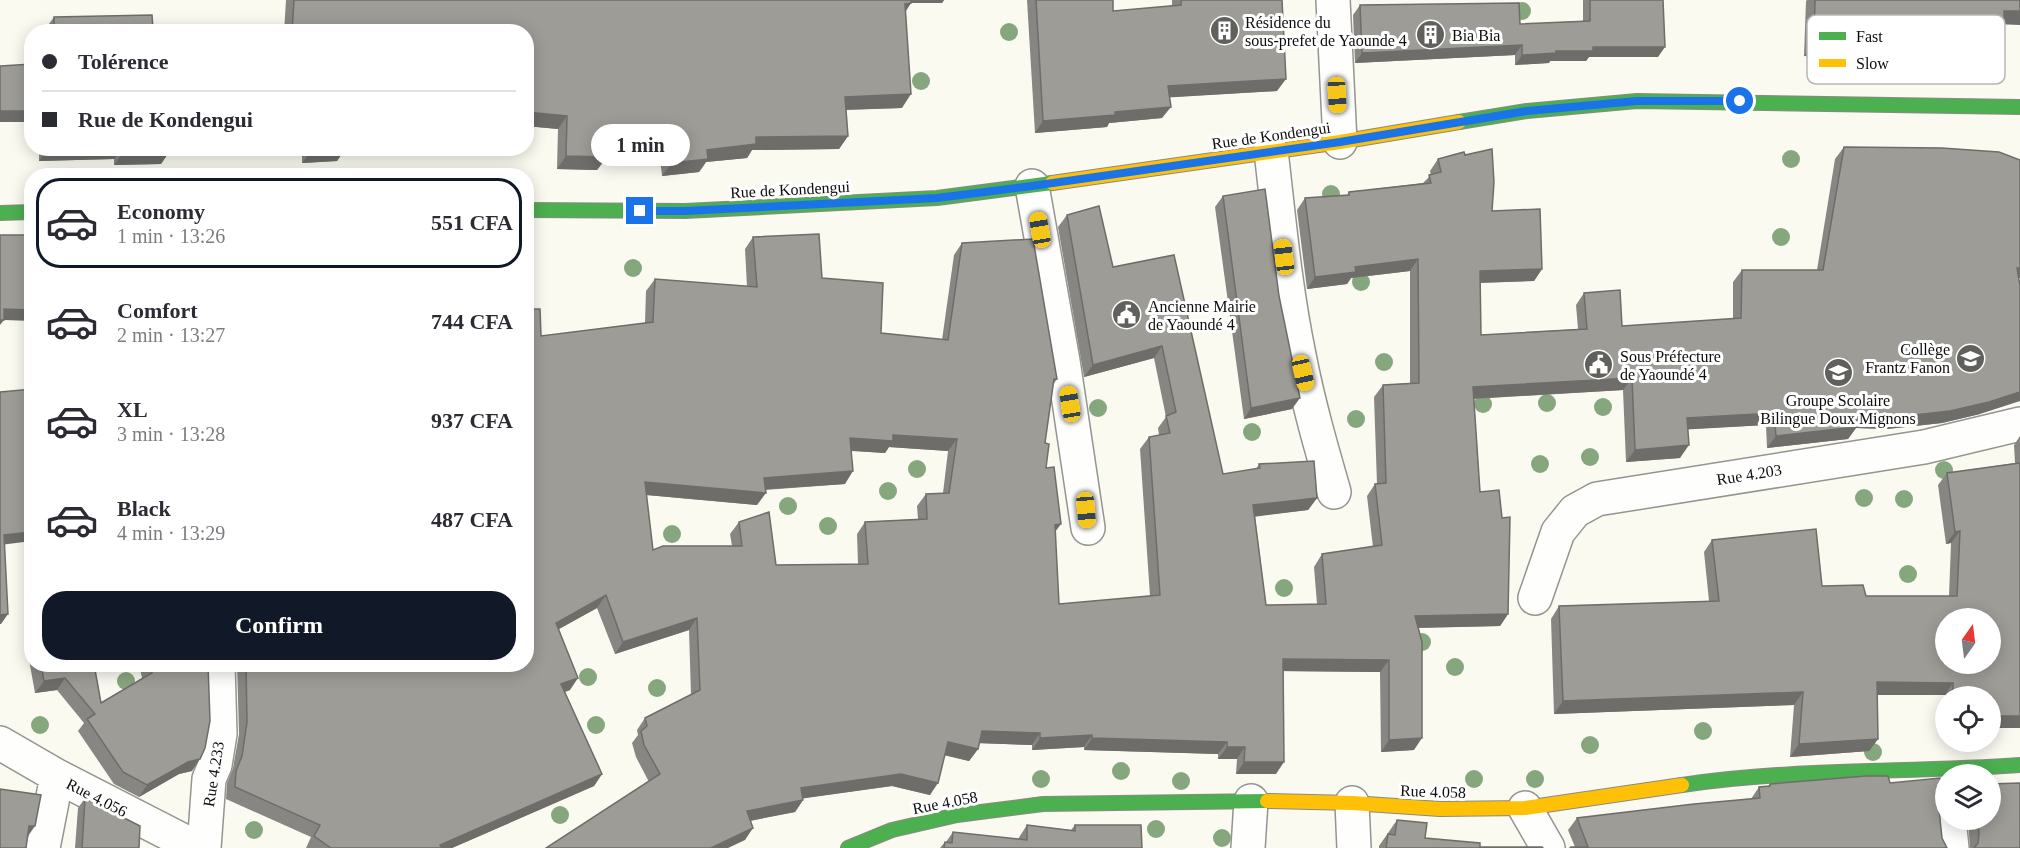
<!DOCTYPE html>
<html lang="en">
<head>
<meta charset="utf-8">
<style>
  :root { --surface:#fff; --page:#f7f7f7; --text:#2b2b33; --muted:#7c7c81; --line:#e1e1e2; --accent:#111827 }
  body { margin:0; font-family:Georgia,serif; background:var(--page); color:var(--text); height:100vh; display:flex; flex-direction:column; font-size:22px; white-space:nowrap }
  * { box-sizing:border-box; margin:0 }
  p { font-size:20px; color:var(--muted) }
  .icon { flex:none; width:33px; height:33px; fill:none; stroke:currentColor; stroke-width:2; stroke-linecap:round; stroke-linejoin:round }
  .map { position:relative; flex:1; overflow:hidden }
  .panel { position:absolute; left:24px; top:168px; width:510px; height:504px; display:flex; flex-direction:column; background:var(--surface); border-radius:24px; box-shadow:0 3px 15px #0003 }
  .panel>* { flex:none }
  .top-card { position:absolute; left:24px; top:24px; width:510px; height:132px; border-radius:24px; box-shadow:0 3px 15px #0003; display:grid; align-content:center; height:132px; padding:0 18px; background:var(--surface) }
  .needle { width:39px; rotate:14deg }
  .fabs { position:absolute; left:1935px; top:608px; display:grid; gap:12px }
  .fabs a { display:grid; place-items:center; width:66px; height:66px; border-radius:50%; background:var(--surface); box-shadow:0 3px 15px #0003; font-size:30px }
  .end { position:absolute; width:27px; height:27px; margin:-14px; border:8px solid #1a73e8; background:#fff; box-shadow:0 0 0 3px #fff }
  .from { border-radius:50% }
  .bubble { position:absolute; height:42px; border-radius:21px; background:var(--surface); box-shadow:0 3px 15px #0003; font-size:20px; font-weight:800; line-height:42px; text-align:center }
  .car { position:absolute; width:18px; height:36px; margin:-18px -9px; border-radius:8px; box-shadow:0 0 4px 2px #0007; background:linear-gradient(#f5c518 24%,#345 0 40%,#f5c518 0 76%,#345 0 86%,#f5c518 0) }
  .top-card b { display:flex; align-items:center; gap:21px; height:57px; font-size:22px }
  .top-card b+b { border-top:2px solid var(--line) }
  .top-card i { width:15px; height:15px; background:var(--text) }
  ul { padding:10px 0 0; list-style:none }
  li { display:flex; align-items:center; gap:18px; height:90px; margin:0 12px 9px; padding:0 6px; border:3px solid transparent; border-radius:24px }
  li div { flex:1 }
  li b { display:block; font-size:22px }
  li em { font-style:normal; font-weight:800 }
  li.selected { border-color:var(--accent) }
  li>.icon { width:54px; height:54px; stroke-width:1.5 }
  .action { display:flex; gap:12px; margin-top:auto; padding:12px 18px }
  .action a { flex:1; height:69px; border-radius:24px; background:var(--accent); color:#fff; font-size:24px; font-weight:800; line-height:69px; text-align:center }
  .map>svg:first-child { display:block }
</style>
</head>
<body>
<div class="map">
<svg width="2020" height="848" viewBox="0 0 2020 848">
  <rect width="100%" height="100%" fill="#fafaf1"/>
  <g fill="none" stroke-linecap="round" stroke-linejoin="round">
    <defs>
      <path id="street" d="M1333 0 1340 142
        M1271 151C1279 219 1285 288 1299 355 1308 402 1321 447 1334 492
        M1032 186 1063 361 1088 528
        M1535 598 1558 532 1575 511 1597 499 1924 447 2020 424
        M0 743 57 776 197 848
        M1352 803 1354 848
        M1525 808 1548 848
        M1949 819 1952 848
        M43 848 57 776
        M204 848 209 779 215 765 220 734 218 664
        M1248 848 1251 801"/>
      <path id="fast" d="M1459 122 1527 111 1637 101 2020 107
        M526 210 685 211 937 198 1052 183
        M0 213 32 212
        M1682 785C1794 768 1907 773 2020 765
        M848 848 892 830 957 815 1043 804 1267 801"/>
      <path id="slow" d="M1052 183 1340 142 1459 122
        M1267 801 1352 803 1440 809 1525 808 1682 785"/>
    </defs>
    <use href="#street" stroke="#949490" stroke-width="36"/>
    <use href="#fast" stroke="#8a8a86" stroke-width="16"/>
    <use href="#slow" stroke="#8a8a86" stroke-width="16"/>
    <use href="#street" stroke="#fefefd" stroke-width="33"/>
    <use href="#fast" stroke="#4caf50" stroke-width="14"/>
    <use href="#slow" stroke="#ffc107" stroke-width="14"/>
  </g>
  <g fill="#86a67e">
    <circle cx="1522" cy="11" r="9"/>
    <circle cx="1009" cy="32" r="9"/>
    <circle cx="921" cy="81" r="9"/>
    <circle cx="1791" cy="159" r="9"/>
    <circle cx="1331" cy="194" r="9"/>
    <circle cx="1781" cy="237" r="9"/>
    <circle cx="633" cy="268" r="9"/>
    <circle cx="1361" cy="282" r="9"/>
    <circle cx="1384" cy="362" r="9"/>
    <circle cx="1547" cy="403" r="9"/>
    <circle cx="1483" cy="404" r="9"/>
    <circle cx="1603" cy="407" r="9"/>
    <circle cx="1098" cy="408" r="9"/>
    <circle cx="1356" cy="419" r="9"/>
    <circle cx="1252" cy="432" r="9"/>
    <circle cx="1590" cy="457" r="9"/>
    <circle cx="1540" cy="464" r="9"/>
    <circle cx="917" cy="469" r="9"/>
    <circle cx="1944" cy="470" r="9"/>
    <circle cx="888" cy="491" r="9"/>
    <circle cx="1864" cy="498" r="9"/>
    <circle cx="1904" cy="499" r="9"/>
    <circle cx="788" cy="506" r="9"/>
    <circle cx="828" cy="526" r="9"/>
    <circle cx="672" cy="534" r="9"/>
    <circle cx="1908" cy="574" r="9"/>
    <circle cx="1284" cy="588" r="9"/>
    <circle cx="1422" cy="642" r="9"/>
    <circle cx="1455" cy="667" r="9"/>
    <circle cx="588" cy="677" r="9"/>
    <circle cx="126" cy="681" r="9"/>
    <circle cx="657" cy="688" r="9"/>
    <circle cx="40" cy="725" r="9"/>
    <circle cx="596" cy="725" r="9"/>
    <circle cx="1703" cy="731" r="9"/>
    <circle cx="1590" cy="745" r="9"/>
    <circle cx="1873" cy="752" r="9"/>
    <circle cx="1121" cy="771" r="9"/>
    <circle cx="1041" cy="779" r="9"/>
    <circle cx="1474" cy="779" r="9"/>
    <circle cx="1535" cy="779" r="9"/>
    <circle cx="1181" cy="781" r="9"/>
    <circle cx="560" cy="815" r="9"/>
    <circle cx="1156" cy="829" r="9"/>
    <circle cx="254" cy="830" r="9"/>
    <circle cx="1222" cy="838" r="9"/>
  </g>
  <path fill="#878682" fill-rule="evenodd" d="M286 0H944L942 3H911L906 11 902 108 846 110 848 136 839 149 752 150 747 158 706 162 699 172 662 176 659 149 607 150V157L597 170 557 169 558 129 526 126V32H284Z
    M1027 0H1113V11L1172 6V0H1282L1277 91 1170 97 1162 118 1109 123 1107 127 1035 133Z
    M1583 0H1663L1658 57H1589L1586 61H1550L1549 63 1515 65V55L1355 63 1353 15 1360 5 1520 24 1583 21Z
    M1807 0H2020L2004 24 1994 51 1941 50 1934 61 1804 56 1806 1Z
    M54 17 153 29 214 32H46V28Z
    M1844 147 2020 160V278H2018L1980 414 1942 423 1887 429 1856 428 1848 439 1767 448 1766 425 1688 429 1680 458 1626 462 1623 390 1474 399 1480 492 1508 614 1500 626 1418 628 1414 750 1381 752 1380 672 1283 671 1276 774H1236L1237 759H1218V754L1084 750V747L1032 750V745L979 743 978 749 969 761 945 755 930 795 892 786 803 798V800L795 812 750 821 745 840 649 782 636 757 632 743 638 735 637 730 645 718 691 695 689 630 615 654 597 608 559 629 570 690 565 692 602 774 594 786 452 848H306L311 837 226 799 227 783 233 768 239 734 237 664H526L541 336 645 323 646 291 655 279 747 286 745 249 753 237 822 278 881 333 942 340 954 255 962 243 1057 379 1053 385 1045 443 1046 468 1055 531 1059 604 1150 596 1140 449 1149 437 1159 435 1158 428 1166 417 1154 358 1084 377 1058 227 1067 215 1113 267 1174 255 1223 474 1256 469 1259 464 1317 498 1308 510 1255 516 1266 605 1317 604 1314 567 1322 554 1373 547 1367 496 1375 484H1377L1374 397 1383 385 1410 383V271L1351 278 1347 284 1307 289 1297 210 1305 198 1347 195 1349 192 1423 183 1431 175 1430 171 1438 159 1492 211 1542 269 1534 281 1480 283 1481 335 1578 329 1576 305 1584 293 1622 326 1733 319V282L1742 270H1817L1835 159ZM889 447 948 451 943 493 926 494 917 506 918 519 865 522 857 534 858 564 776 565 739 522 730 534 732 546 653 550 646 495 757 505 765 490 845 484 851 451 885 453Z
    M39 148H195L190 155H167L161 164 114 165V159L39 161Z
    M302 148H360L359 150 343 152 337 161 302 163Z
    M1223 196 1292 409 1244 419 1215 207Z
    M2020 436V728H1990V696H1946V728H1944L1945 695H1877L1878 739 1869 751 1790 757 1794 705 1554 714 1551 619 1559 606 1709 601 1704 552 1712 540 1822 586 1866 596H1949L1951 543 1946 544 1938 485 1947 473 2015 463 2014 445Z
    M32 622V664H94L101 703 142 678 139 664H208L192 771 179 774 139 797 114 784 78 731 84 723 57 690 35 693 24 632Z
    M1890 783 1946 786V801L1940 803 1939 809 1942 838 1575 847 1568 830 1577 818 1751 799 1759 787 1768 786 1770 784Z
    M85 798 139 848H75L78 808Z
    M1968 819H1990L2020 848H1970Z
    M1397 820 1425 838 1480 847 1543 848H1379V846Z
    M1027 825 1071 830 1075 825 1142 848H940L945 842H946L953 832 1018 839Z"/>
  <path fill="#6e6d6a" d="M905 0H944L942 3H911L902 16Z
    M2004 11H2020V25L1994 24Z
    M1943 37 2004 38 1994 51 1941 50 1934 61 1804 56 1814 43Z
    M1522 45 1515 55 1355 63 1362 53Z
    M1593 47H1665L1658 57H1589L1586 61H1550L1549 63 1515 65 1522 55Z
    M1286 79 1277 91 1160 98 1168 86Z
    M911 94 902 108 836 110 845 97Z
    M1171 107 1162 118 1109 123 1107 127 1035 133 1043 121 1115 112Z
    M0 111H32V122H0Z
    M526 112 567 116 558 129 526 126Z
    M669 136 659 149 598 150 607 137Z
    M848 136 839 149 752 150 747 158 706 162 699 172 662 176 672 163 707 150 756 137Z
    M77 148H122L114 159 39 161 47 149Z
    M166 148H195L190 155H167L161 164 114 165 122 154Z
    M342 148H360L359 150 340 152Z
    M343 152 337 161 302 163 309 154Z
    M566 156 607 157 597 170 557 169Z
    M1418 259 1410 271 1351 278 1347 284 1307 289 1315 277 1355 267Z
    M2017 268H2020V278L2008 281Z
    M1542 269 1534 281 1472 283 1480 271Z
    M4 309 32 310V321L4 320 0 325V320Z
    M1162 346 1154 358 1084 377 1093 365Z
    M1632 378 1623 390 1465 399 1473 387Z
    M2020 392V401L1980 414 1942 423 1887 429 1856 428 1848 439 1767 448 1776 436 1858 415Z
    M1300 398 1292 409 1244 419 1251 408Z
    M1774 413 1766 425 1678 430 1687 418Z
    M893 435 957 439 948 451 889 447 885 453 842 450 850 438Z
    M1689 445 1680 458 1626 462 1635 450Z
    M853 471 845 484 755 490 764 478Z
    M645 482 766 493 757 505 636 494Z
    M1317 498 1308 510 1245 518 1253 505Z
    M1061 524 1052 536 1055 525Z
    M1960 531 1951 543 1946 544 1955 532Z
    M32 532V541L0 545 4 535Z
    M606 595 597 608 548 635 556 623Z
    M8 614 1 624H0V615Z
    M1508 614 1500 626 1407 628 1415 616Z
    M697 618 689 630 615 654 623 642Z
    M1283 659 1389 660 1380 672 1274 671Z
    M65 678 57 690 35 693 44 681Z
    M578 678 570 690 553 696 561 684Z
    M1877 682 1953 683 1945 695H1868Z
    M1803 692 1794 705 1554 714 1563 701Z
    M1990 716H2020V728H1990Z
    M982 731 1040 733 1032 745 974 743Z
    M1092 735 1084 747 1032 750 1040 738Z
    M1092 738 1227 742 1218 754 1084 750Z
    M1422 738 1414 750 1381 752 1389 740Z
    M1878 739 1869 751 1790 757 1799 744Z
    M948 742 978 749 969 761 939 754Z
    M1227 747H1245L1237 759H1218Z
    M200 759 192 771 179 774 139 797 147 785 188 762Z
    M1244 762H1284L1276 774H1236Z
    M602 774 594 786 452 848H438L440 845Z
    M901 774 938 783 930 795 892 786 792 800 801 788Z
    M1946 793V801L1938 804Z
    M803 800 795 812 738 823 747 811Z
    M29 826H35L26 839Z
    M753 828 745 840 728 848H711Z"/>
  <path fill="#9d9c97" stroke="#6e6d6a" stroke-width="1.5" fill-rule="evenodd" d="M294 0H911V3L905 4 911 94 845 97 848 136 756 137V144L707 150 708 159 672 163 669 136 607 137V157L566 156 567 116 526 112V32H292Z
    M1036 0H1113V11L1181 5V0H1282L1286 79 1168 86 1171 107 1115 112V115L1043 121Z
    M1590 0H1663L1665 47H1593V51H1556V53L1522 55V45L1362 53 1360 5 1519 3 1520 24 1590 21Z
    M1815 0H2020V11H2004V38L1943 37V47L1814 43Z
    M152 15 153 29 214 28V32H54V17Z
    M32 64V111H0V66Z
    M1844 147 1942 148 1999 152 2020 160V268H2017L2020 286V392L1989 402 1950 411 1896 417 1858 415 1856 427 1776 436 1774 413 1687 418 1689 445 1635 450 1632 378 1473 387 1480 492 1499 490 1502 518 1510 517 1508 614 1415 616 1422 642V738L1389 740V660L1283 659 1284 762H1244L1245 747H1227V742L1092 738V735L1040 738V733L982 731 978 749 948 742 938 783 901 774 801 788 803 800 747 811 753 828 711 848H546L660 774 644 745 641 731 647 726 645 718 700 690 697 618 623 642 606 595 556 623 578 678 561 684 602 774 440 845 442 848H331L314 836 320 825 235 787 236 771 242 756 247 722 246 664H526V309H540L541 336 653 322 655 279 757 287 753 237 819 234 822 278 883 283 881 333 948 340 962 243 1033 239 1057 379H1054L1045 443 1049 444 1046 468 1054 467 1061 524 1055 525 1059 604 1160 595 1149 437 1170 433 1166 416 1176 412 1162 346 1093 365 1067 215 1099 206 1113 267 1174 255 1223 474 1260 468 1259 464 1314 461 1317 498 1253 505 1266 605 1326 604 1322 554 1382 545 1375 484 1386 483 1383 385 1419 383 1418 259 1355 267 1356 272 1315 277 1305 198 1349 195V192L1431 183 1429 175 1441 172 1438 159 1464 152 1465 155 1492 149 1494 182 1492 211 1540 209 1542 269 1480 271 1481 335 1587 329 1584 293 1620 290 1622 326 1741 318 1742 270H1823ZM893 435 957 439 949 493 926 494 927 519 865 522 868 564 776 565 769 512 739 522 742 546H663L653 550 645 482 766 493 764 478 853 471 850 438 893 441Z
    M122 148H169V152L122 154Z
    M309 148H344L343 152 309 154Z
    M1265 189 1279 296 1300 398 1251 408 1223 196Z
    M0 235H32V310L4 309V320H0Z
    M32 389V532L4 535 8 614 0 615V392Z
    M2020 463V716H1990V696H1953V683L1877 682 1878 739 1799 744 1803 692 1563 701 1559 606 1719 601 1712 540 1816 529 1822 586 1863 585 1866 596H1957L1960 531 1955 532 1947 473ZM1946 618H1990V663H1946Z
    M41 664H94L101 703 152 673 150 664H208L210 721 205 748 200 759 188 762 147 785 123 772 87 719 95 714 65 678 44 681Z
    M1866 776H1888L1890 783 1940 778 1941 786H1946V793L1940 800 1939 809 1942 838 1947 848H1570L1571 847H1588L1577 818 1694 804 1760 798 1759 787 1770 786V784Z
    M2020 783V848H1974L1978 843 1979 834 1978 819H1990V784Z
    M0 789 41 795 35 826H29L26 848H0Z
    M85 798 140 826 139 848H82Z
    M1397 820 1427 823 1425 838 1480 843V847H1542L1543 848H1386L1388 834 1395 835Z
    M1027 825 1075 831V825H1141L1142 848H944L945 842 952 843 953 832 1027 840Z"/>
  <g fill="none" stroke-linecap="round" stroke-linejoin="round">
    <path stroke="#1a73e8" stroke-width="8" d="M640 211H685L937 198 1032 186 1340 142 1527 111 1637 101H1740"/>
  </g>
  <defs>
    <symbol id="building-disc" viewBox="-11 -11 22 22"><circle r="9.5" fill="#60605d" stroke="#fff"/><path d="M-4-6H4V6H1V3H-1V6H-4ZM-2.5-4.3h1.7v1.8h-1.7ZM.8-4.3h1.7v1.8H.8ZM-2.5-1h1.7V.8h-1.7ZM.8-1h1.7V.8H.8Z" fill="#fff"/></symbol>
    <symbol id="civic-disc" viewBox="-11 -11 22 22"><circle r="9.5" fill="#60605d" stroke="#fff"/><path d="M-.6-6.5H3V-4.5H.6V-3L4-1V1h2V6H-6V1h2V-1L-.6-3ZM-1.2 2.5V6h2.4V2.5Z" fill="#fff"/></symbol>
    <symbol id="school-disc" viewBox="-11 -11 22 22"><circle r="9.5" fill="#60605d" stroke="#fff"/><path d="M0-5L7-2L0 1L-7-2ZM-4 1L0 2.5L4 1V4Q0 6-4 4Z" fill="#fff"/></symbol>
  </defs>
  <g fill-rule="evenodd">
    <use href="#building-disc" x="1208" y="14" width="33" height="33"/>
    <use href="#building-disc" x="1414" y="18" width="33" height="33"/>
    <use href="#civic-disc" x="1110" y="298" width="33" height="33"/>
    <use href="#school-disc" x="1954" y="342" width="33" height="33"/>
    <use href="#civic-disc" x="1582" y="348" width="33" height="33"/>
    <use href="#school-disc" x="1822" y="356" width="33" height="33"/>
  </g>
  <g text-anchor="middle" stroke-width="6" stroke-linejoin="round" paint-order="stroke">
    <g font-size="16" fill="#0d0d0d" stroke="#fff" text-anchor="start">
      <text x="1245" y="28">Résidence du<tspan x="1245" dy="18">sous-prefet de Yaounde 4</tspan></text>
      <text x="1452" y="41">Bia Bia</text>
      <text x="1148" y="312">Ancienne Mairie<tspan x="1148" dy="18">de Yaoundé 4</tspan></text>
      <text x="1950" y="355" text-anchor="end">Collège<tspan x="1950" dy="18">Frantz Fanon</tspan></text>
      <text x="1620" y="362">Sous Préfecture<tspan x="1620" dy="18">de Yaoundé 4</tspan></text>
      <text x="1838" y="406" text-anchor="middle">Groupe Scolaire<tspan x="1838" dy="18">Bilingue Doux Mignons</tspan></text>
    </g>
    <g font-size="16" fill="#0d0d0d" stroke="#fff">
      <text transform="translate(1271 135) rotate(-8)" y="6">Rue de Kondengui</text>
      <text transform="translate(790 189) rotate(-3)" y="6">Rue de Kondengui</text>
      <text transform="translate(1749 474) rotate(-9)" y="6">Rue 4.203</text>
      <text transform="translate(213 774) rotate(-81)" y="6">Rue 4.233</text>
      <text transform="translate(1433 791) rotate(2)" y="6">Rue 4.058</text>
      <text transform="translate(97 797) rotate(27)" y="6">Rue 4.056</text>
      <text transform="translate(945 802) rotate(-11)" y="6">Rue 4.058</text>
    </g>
  </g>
  <rect x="1807" y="15" width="198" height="69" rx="9" fill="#fff" stroke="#b6b6b6" stroke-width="1.5"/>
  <rect x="1819" y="32" width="27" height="8" fill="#4caf50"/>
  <rect x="1819" y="59" width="27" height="8" fill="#ffc107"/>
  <g font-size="16" fill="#0d0d0d">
    <text x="1856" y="42">Fast</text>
    <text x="1856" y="69">Slow</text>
  </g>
</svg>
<div class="fabs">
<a><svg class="needle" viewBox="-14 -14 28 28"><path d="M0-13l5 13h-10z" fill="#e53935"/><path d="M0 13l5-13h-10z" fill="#7c7c81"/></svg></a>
<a><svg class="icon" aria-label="locate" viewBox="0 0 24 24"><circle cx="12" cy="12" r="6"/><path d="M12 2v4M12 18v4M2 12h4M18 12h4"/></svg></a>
<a><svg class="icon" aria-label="layers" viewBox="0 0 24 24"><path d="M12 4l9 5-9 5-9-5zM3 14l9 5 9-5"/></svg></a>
</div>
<i class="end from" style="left:1740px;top:101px"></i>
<i class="end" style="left:640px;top:211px"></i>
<div class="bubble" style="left:591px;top:124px;width:99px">1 min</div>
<i class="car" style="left:1337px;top:95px;rotate:177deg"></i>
<i class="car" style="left:1040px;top:230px;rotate:350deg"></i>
<i class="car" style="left:1284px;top:257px;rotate:353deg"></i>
<i class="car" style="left:1303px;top:373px;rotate:167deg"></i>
<i class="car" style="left:1070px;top:404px;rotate:351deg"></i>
<i class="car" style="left:1086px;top:510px;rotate:175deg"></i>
<div class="top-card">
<b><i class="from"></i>Tolérence</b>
<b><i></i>Rue de Kondengui</b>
</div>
<section class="panel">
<ul>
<li class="selected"><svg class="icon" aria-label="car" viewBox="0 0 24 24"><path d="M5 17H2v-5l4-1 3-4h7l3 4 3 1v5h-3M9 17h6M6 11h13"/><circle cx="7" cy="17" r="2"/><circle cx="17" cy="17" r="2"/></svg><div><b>Economy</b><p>1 min · 13:26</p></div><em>551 CFA</em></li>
<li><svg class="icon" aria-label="car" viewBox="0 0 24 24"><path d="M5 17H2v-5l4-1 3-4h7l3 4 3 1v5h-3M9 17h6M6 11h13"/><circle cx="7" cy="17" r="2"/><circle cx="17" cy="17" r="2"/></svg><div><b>Comfort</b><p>2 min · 13:27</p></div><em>744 CFA</em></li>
<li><svg class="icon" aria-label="car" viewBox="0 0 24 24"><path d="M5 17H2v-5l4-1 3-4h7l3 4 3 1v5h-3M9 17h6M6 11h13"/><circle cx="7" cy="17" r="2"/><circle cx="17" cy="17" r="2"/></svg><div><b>XL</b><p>3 min · 13:28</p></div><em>937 CFA</em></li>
<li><svg class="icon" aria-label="car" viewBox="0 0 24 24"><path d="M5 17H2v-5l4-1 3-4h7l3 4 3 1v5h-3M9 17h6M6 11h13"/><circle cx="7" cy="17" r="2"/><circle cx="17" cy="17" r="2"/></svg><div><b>Black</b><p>4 min · 13:29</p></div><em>487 CFA</em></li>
</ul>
<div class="action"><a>Confirm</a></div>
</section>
</div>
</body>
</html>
